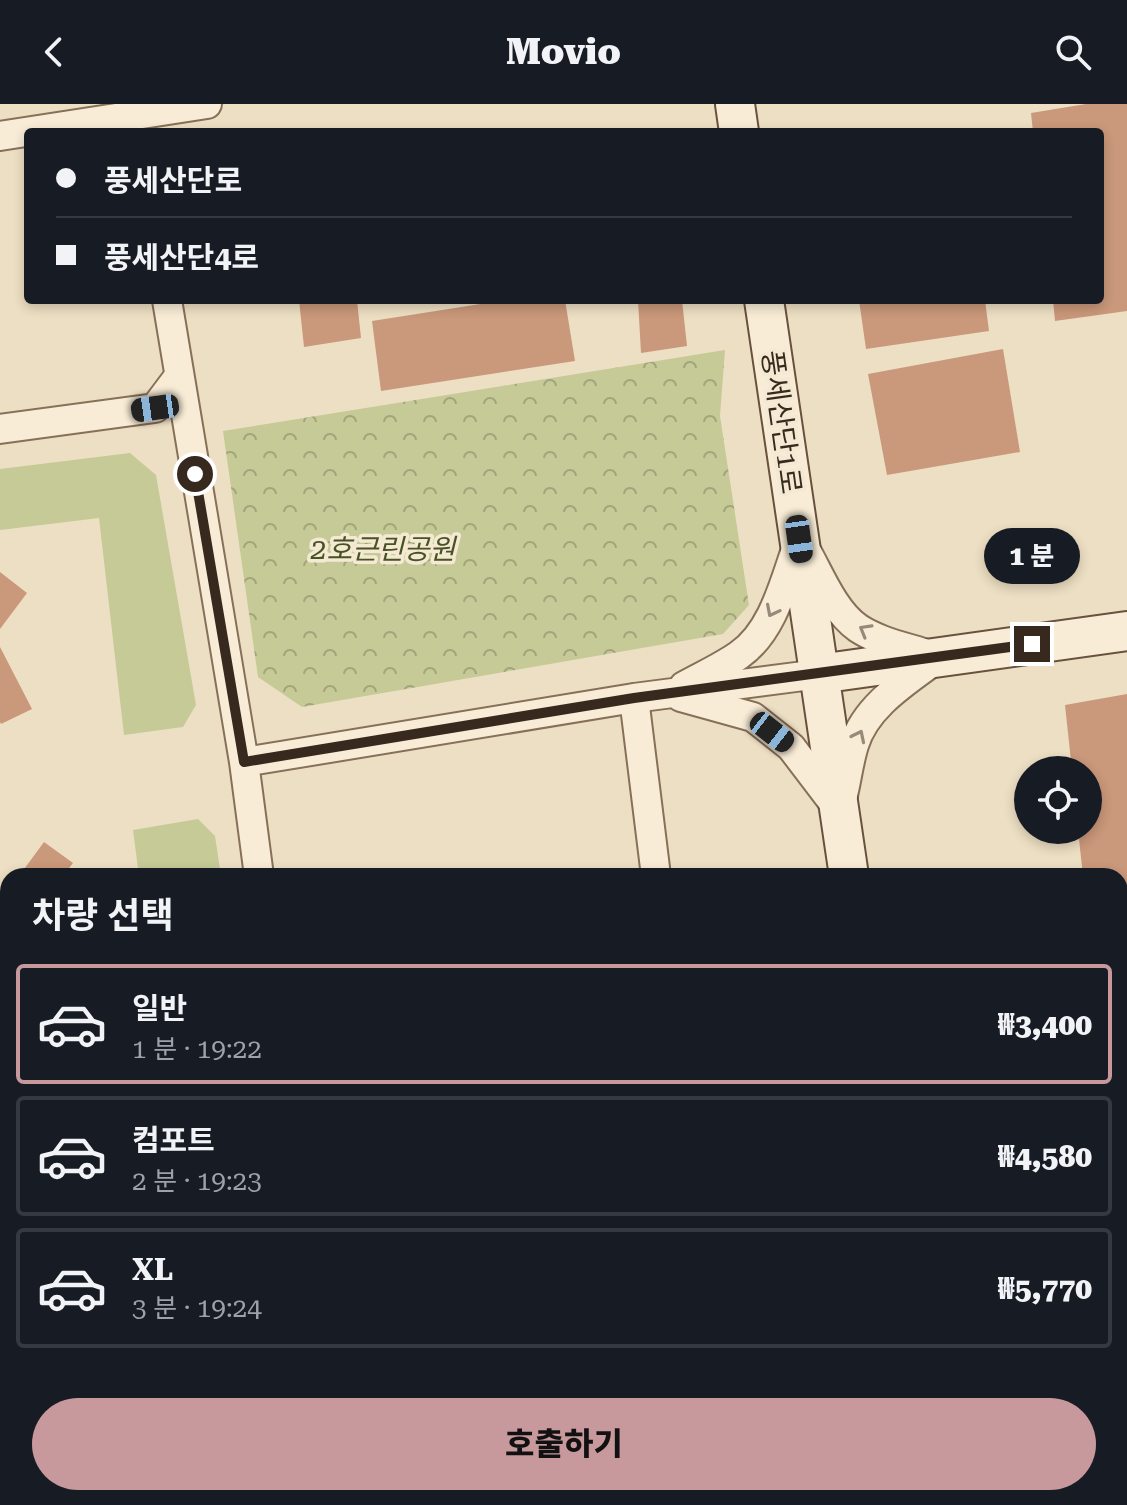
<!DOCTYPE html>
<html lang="ko">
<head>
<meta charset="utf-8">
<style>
  :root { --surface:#171b24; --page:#20242c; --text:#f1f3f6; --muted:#9ea1a6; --line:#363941; --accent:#c7999d }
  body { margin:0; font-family:"Roboto Serif","Noto Sans KR",serif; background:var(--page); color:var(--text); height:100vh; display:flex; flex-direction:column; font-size:30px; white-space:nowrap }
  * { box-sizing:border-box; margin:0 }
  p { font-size:26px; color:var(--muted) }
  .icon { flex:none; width:44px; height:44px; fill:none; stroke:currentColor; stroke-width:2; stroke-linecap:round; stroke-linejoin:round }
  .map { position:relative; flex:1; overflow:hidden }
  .details { position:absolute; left:0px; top:764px; width:1128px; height:638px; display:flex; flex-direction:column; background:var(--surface); border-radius:24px 24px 0 0; box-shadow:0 4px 12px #0003 }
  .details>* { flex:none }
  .top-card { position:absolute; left:24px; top:24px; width:1080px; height:176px; border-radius:8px; box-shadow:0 4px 12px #0003; display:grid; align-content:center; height:176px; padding:0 32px; background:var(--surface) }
  .tools { position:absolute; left:1014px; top:652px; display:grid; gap:16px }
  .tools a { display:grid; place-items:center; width:88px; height:88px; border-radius:50%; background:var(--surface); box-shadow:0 4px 12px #0003; font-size:40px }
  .end { position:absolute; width:36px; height:36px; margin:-18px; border:10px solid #37291e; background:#fff; box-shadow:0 0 0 4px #fff }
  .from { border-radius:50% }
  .bubble { position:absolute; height:56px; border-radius:28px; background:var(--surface); box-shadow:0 4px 12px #0003; font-size:26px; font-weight:800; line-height:56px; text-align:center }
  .car { position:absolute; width:24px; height:48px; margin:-24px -12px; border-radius:10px; box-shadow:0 0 6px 2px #0007; background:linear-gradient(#222 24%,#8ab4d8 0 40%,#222 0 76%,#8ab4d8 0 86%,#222 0) }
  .top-card b { display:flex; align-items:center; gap:28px; height:76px; font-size:30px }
  .top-card b+b { border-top:2px solid var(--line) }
  .top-card i { width:20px; height:20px; background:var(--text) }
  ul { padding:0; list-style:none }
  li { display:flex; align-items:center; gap:24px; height:120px; margin:0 16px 12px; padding:0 16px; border:4px solid var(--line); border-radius:8px }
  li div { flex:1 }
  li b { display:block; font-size:30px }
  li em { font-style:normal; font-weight:800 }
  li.selected { border-color:var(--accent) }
  li>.icon { width:72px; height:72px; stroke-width:1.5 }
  h2 { padding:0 32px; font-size:36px; line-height:96px }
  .action { display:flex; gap:16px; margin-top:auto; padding:16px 32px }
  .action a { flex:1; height:92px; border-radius:48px; background:var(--accent); color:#111; font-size:32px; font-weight:800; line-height:92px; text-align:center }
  header { display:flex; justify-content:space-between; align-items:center; height:104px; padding:0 32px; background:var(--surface); font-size:36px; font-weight:800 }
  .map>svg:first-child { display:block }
</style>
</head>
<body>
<header><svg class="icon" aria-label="back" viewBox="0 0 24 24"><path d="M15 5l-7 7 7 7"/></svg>Movio<svg class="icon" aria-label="search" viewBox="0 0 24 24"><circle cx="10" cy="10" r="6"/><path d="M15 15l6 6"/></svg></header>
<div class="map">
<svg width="1127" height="1401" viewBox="0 0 1127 1401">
  <defs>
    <pattern id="forest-crowns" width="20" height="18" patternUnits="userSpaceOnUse" patternTransform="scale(2)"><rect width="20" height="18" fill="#c6ca97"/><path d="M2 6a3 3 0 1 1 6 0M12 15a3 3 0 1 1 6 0" fill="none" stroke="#a2a47b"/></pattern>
  </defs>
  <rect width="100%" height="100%" fill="#eddfc3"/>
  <path fill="#c6ca97" d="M130 349 156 371 196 601 183 623 124 631 99 414 0 426V365Z
    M198 715 215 732 221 772H139L133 726Z"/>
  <path fill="url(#forest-crowns)" d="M725 246 720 312 749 501 723 530 302 603 258 573 223 327Z"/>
  <path fill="#ca987a" d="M1086 0H1127V207L1055 217 1053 196H1100V28H1033L1031 9Z
    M299 196H357L361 234 304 243Z
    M506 196H565L575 257 381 287 372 217Z
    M638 196H682L687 242 641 249Z
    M859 196H985L989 227 866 245Z
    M1003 245 1020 348 887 371 868 270Z
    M0 468 27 489 0 525Z
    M0 543 32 605 1 620 0 618Z
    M1127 590V797L1120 798V772H1083L1078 726H1088V666H1072L1065 601Z
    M44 738 73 759 63 772H19Z
    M8 789V814L0 815V790Z
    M1127 943V1093L1120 1094V944Z
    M8 1060V1098L0 1100V1062Z
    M1127 1234V1294H1120V1235Z
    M98 1394H141L142 1401H98Z"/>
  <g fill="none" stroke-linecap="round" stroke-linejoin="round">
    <defs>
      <path id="street" d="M0 32 207 0
        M167 196 244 658 259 772
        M0 325 155 304 179 272
        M808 450C821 474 835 508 858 524 879 538 906 543 930 551
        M684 582C702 572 722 563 739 551 774 527 785 475 799 437
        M681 593 753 613 791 643 839 706
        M634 594 656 772
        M244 658 634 594 819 570
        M843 691C847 674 849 657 854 641 865 603 905 578 935 556
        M1120 1167 1127 1166
        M326 1394V1401
        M733 1401 740 1394"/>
      <path id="secondary" d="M735 0 739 28
        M764 196 849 772
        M819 570 1127 527
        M934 1394 935 1401"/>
    </defs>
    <use href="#street" stroke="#86705a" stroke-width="32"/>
    <use href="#secondary" stroke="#68513e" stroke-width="42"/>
    <use href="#street" stroke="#f8ecd6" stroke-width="28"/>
    <use href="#secondary" stroke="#f8ecd6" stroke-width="38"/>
  </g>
  <defs><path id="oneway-chevron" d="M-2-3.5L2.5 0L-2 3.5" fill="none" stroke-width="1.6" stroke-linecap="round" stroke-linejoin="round" transform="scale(2)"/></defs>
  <g stroke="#988a7a">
    <use href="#oneway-chevron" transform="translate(772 507) rotate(117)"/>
    <use href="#oneway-chevron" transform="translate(865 526) rotate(-150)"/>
    <use href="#oneway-chevron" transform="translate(859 632) rotate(-64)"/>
  </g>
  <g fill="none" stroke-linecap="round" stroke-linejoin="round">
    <path stroke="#37291e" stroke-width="10" d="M195 370 244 658 634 594 1032 540"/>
  </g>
  <g text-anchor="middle" stroke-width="7" stroke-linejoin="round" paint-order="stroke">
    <g font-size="28" fill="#37291e" stroke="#f4e9d2">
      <text transform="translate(782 318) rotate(82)" y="10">풍세산단1로</text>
    </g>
    <g font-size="28" font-style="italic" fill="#495225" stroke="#f4e9d2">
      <text x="383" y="455">2호근린공원</text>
    </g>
  </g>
</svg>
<div class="tools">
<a><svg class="icon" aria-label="locate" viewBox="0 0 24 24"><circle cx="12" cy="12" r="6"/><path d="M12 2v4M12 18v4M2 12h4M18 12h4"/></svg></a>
</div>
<i class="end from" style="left:195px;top:370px"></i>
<i class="end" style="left:1032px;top:540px"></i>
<div class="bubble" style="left:984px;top:424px;width:96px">1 분</div>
<i class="car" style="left:155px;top:304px;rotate:262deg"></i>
<i class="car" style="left:799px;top:435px;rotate:172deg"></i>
<i class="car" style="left:772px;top:628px;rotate:128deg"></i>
<div class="top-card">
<b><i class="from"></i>풍세산단로</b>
<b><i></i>풍세산단4로</b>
</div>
<section class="details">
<h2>차량 선택</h2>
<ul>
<li class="selected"><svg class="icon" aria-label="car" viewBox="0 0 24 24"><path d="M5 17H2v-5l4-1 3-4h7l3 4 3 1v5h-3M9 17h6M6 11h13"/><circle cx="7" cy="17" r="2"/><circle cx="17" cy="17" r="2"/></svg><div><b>일반</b><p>1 분 · 19:22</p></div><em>₩3,400</em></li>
<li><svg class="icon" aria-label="car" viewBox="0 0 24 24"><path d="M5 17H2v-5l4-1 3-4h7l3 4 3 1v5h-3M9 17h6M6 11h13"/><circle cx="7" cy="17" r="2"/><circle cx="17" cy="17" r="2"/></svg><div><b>컴포트</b><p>2 분 · 19:23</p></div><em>₩4,580</em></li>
<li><svg class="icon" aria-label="car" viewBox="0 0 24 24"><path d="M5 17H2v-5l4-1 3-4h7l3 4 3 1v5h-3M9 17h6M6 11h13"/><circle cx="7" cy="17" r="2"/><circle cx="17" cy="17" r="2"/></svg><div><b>XL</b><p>3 분 · 19:24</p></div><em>₩5,770</em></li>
</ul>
<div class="action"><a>호출하기</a></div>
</section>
</div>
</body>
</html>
